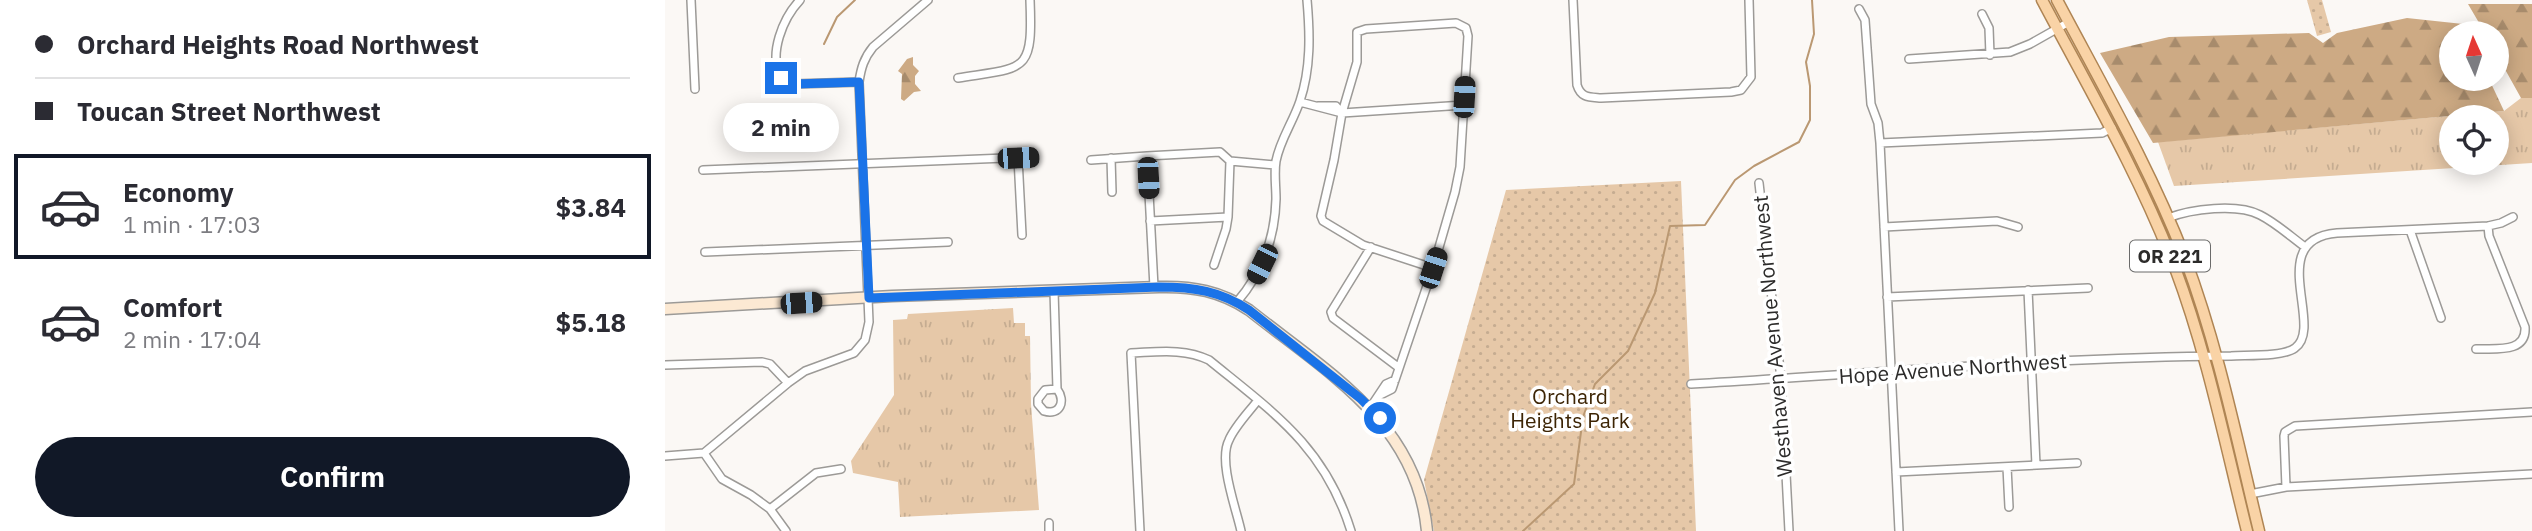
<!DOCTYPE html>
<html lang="en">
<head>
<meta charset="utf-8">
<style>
  :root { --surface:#fff; --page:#f2f2f3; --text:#2b2b33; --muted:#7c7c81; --line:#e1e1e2; --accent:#111827 }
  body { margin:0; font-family:"IBM Plex Sans",sans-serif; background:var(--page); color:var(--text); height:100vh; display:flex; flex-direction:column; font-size:26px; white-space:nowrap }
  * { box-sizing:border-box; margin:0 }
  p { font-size:23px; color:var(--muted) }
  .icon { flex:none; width:38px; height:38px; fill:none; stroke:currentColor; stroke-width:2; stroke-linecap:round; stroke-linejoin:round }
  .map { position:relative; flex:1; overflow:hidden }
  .details { display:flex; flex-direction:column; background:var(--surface); width:665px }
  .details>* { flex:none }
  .hud { display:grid; align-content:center; height:154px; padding:0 35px; background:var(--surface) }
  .needle { width:46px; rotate:357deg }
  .buttons { position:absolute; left:1774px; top:21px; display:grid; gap:14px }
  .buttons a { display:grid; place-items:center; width:70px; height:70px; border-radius:50%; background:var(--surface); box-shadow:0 4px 18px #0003; font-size:35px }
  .end { position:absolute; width:32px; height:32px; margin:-16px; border:9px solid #1a73e8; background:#fff; box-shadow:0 0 0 4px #fff }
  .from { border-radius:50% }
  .bubble { position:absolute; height:49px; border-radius:24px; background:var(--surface); box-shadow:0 4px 18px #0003; font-size:23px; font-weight:700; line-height:49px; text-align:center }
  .car { position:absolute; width:21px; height:42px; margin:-21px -10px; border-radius:9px; box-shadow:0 0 5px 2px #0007; background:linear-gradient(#222 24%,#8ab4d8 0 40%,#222 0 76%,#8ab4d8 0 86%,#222 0) }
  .hud b { display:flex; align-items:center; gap:24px; height:66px; font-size:26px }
  .hud b+b { border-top:2px solid var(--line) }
  .hud i { width:18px; height:18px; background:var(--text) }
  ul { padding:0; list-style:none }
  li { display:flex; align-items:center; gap:21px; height:105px; margin:0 14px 10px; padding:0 21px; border:4px solid transparent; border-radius:0px }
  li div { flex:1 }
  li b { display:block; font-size:26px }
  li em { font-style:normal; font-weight:700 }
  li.active { border-color:var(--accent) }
  li>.icon { width:63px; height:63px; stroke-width:1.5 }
  .action { display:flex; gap:14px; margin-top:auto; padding:14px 35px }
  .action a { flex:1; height:80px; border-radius:42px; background:var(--accent); color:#fff; font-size:28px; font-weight:700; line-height:80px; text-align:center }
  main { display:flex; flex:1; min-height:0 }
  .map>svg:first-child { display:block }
</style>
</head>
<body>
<main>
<section class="details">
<div class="hud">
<b><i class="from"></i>Orchard Heights Road Northwest</b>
<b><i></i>Toucan Street Northwest</b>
</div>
<ul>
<li class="active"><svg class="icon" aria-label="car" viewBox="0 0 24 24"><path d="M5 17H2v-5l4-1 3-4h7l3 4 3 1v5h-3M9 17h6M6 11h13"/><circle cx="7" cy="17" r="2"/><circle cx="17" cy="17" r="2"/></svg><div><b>Economy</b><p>1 min · 17:03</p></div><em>$3.84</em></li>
<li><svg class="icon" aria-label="car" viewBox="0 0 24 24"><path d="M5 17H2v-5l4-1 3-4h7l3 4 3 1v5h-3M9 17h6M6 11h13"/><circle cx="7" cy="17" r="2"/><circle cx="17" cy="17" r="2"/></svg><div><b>Comfort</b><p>2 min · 17:04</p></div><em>$5.18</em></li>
</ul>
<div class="action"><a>Confirm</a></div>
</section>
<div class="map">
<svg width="1867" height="531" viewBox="0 0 1867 531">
  <defs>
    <pattern id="grass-tufts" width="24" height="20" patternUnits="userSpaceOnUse" patternTransform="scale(1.75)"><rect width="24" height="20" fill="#e6c8a8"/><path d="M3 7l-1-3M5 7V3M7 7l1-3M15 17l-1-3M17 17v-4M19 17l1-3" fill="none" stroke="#c5ac91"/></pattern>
    <pattern id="forest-firs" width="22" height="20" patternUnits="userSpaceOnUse" patternTransform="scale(1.75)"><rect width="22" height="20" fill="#cdaa84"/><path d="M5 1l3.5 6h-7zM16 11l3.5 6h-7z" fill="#a78b6c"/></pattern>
    <pattern id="park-dots" width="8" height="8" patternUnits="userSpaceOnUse" patternTransform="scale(1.75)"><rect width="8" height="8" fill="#e6c8a8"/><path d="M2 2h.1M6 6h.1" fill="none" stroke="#c5ac91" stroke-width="1.8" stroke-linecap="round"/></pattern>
  </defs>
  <rect width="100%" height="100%" fill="#fbf8f5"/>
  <path fill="url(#grass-tufts)" fill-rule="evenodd" d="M1856 98H1867V163L1509 186 1493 142 1839 111ZM1787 117H1832V163H1787Z
    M348 308 349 323H360V336H365L366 404 374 510 235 517 233 482 188 473 186 461 229 395 228 320 242 319 243 314Z"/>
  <path fill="url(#forest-firs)" d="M1803 4H1867V98H1856L1832 55V33H1820Z
    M1742 18 1798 24 1803 33H1787V79H1824L1839 111 1488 143 1435 53 1504 37 1644 33 1658 43 1672 33Z
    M248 57V65L254 71 250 76V84L256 91 249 92 239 101 236 99 237 74 233 71 242 59Z"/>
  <path fill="url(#park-dots)" d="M1642 0H1657L1666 32 1652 36Z
    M1016 181 1031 531H769L759 480 841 190Z"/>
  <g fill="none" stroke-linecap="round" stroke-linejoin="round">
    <path stroke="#ba9872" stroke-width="2" d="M159 44 172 17 190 0
      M858 531 909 484 918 417 930 384 963 351 990 293 1005 226 1040 225 1070 180 1089 166 1134 142 1145 120V86L1141 62 1149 34 1147 0"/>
    <defs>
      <path id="minor" d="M26 0 30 89
        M135 0C118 18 103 54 116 78L129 84 194 82
        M908 0 912 85C916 98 924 97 936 98L1066 92 1076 90 1086 77 1084 0
        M1194 9 1200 20 1206 104 1213 123 1215 143 1234 531
        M1317 14 1324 28 1325 55
        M791 23 801 28 803 36 795 167 790 192 768 268 698 245 658 221 656 216 669 160 677 113 692 62V32L701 29Z
        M1244 59 1345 52 1365 44 1404 22
        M293 78C361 67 368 74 365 0
        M635 102 677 113 799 105
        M653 106H671L677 113
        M1215 143 1437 133 1447 128
        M482 156 555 152 565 161 610 165
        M353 158 357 235
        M446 158 447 192
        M426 160 482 156 489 287
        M38 170 368 157
        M1094 183 1116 379 1124 531
        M563 217 565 161
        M1503 218C1526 209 1572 203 1595 215 1611 223 1625 236 1640 247
        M485 221 563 217 561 229 549 265
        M1219 227 1332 221 1353 227
        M1745 230 1776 318
        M706 247 666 312 668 318 733 367
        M40 252 283 242
        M1363 290 1371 465
        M389 291 392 389C401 401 395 416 379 411L373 404V399L380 390 392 389
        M1222 297 1423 288
        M572 302C597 273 610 237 611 199 611 186 609 173 611 161 615 140 628 122 635 101 646 68 645 34 642 0
        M1811 349C1829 348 1862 354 1860 327L1824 236 1823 226
        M0 365 97 362 105 364 123 383
        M1026 384C1206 374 1386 357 1566 356 1582 355 1618 357 1630 348 1660 327 1599 239 1672 233L1823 226 1836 223 1848 217
        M715 395 727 389 768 268
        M705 408 721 384 730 380
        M39 453 57 479 86 495 105 509 121 531
        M0 456 39 453 123 383 140 371 189 353 200 340 204 322 194 82C196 68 199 58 208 47L263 0
        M1342 467 1344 507
        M1231 472 1412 463
        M1621 487 1619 436 1620 432 1630 426 1867 412
        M1585 494 1621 487 1867 474
        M105 509 151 473 176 469
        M384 523V531
        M475 531 466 353C493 352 519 348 544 360 609 413 660 447 686 531
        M576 531C571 508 553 461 564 440 570 426 584 412 593 400"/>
      <path id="secondary" d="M0 309 227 296 494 287C528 286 555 291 584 310 662 372 752 423 762 531"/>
      <path id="primary" d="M1377 0C1424 89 1474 174 1510 268 1542 353 1560 443 1582 531
        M1392 0C1437 85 1485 168 1520 258 1553 346 1572 440 1594 531"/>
    </defs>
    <use href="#minor" stroke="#9c9a97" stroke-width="10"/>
    <use href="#secondary" stroke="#9c9a97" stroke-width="13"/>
    <use href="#primary" stroke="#af8554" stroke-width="13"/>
    <use href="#minor" stroke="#fff" stroke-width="7"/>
    <use href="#secondary" stroke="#fce9d3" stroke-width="10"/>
    <use href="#primary" stroke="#f9d3a6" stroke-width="10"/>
  </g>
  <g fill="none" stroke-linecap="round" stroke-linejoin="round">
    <path stroke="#1a73e8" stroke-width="9" d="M116 78 130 84 194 82 204 298 494 287C529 287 555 291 584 310L696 399 715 418"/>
  </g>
  <g text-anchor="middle" stroke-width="7" stroke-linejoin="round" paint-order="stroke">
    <rect fill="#fff" stroke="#6b6b6a" stroke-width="2" x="1465" y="240.5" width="80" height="31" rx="5"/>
    <g font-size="19" font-weight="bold" fill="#2c2b2a">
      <text x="1505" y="263">OR 221</text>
    </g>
    <g font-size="21" fill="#2c2b2a" stroke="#fff">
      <text transform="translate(1108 336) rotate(-95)" y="7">Westhaven Avenue Northwest</text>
      <text transform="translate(1288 369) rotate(-4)" y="7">Hope Avenue Northwest</text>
    </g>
    <g font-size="21" fill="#3c2404" stroke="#fff">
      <text x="905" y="404">Orchard<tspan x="905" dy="24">Heights Park</tspan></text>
    </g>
  </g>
</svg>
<div class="buttons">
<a><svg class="needle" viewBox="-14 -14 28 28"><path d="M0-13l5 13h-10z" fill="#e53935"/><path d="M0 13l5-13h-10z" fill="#7c7c81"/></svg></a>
<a><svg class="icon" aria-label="locate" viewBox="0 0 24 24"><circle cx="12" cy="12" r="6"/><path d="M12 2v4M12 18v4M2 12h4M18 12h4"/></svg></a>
</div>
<i class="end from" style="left:715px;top:418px"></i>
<i class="end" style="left:116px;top:78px"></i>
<div class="bubble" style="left:58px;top:103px;width:116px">2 min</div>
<i class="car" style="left:799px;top:97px;rotate:3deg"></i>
<i class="car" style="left:353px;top:158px;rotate:88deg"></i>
<i class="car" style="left:483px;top:178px;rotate:177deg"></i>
<i class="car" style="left:597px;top:264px;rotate:206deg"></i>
<i class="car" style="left:768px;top:268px;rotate:18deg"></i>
<i class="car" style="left:136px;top:303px;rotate:86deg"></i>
</div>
</main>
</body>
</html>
